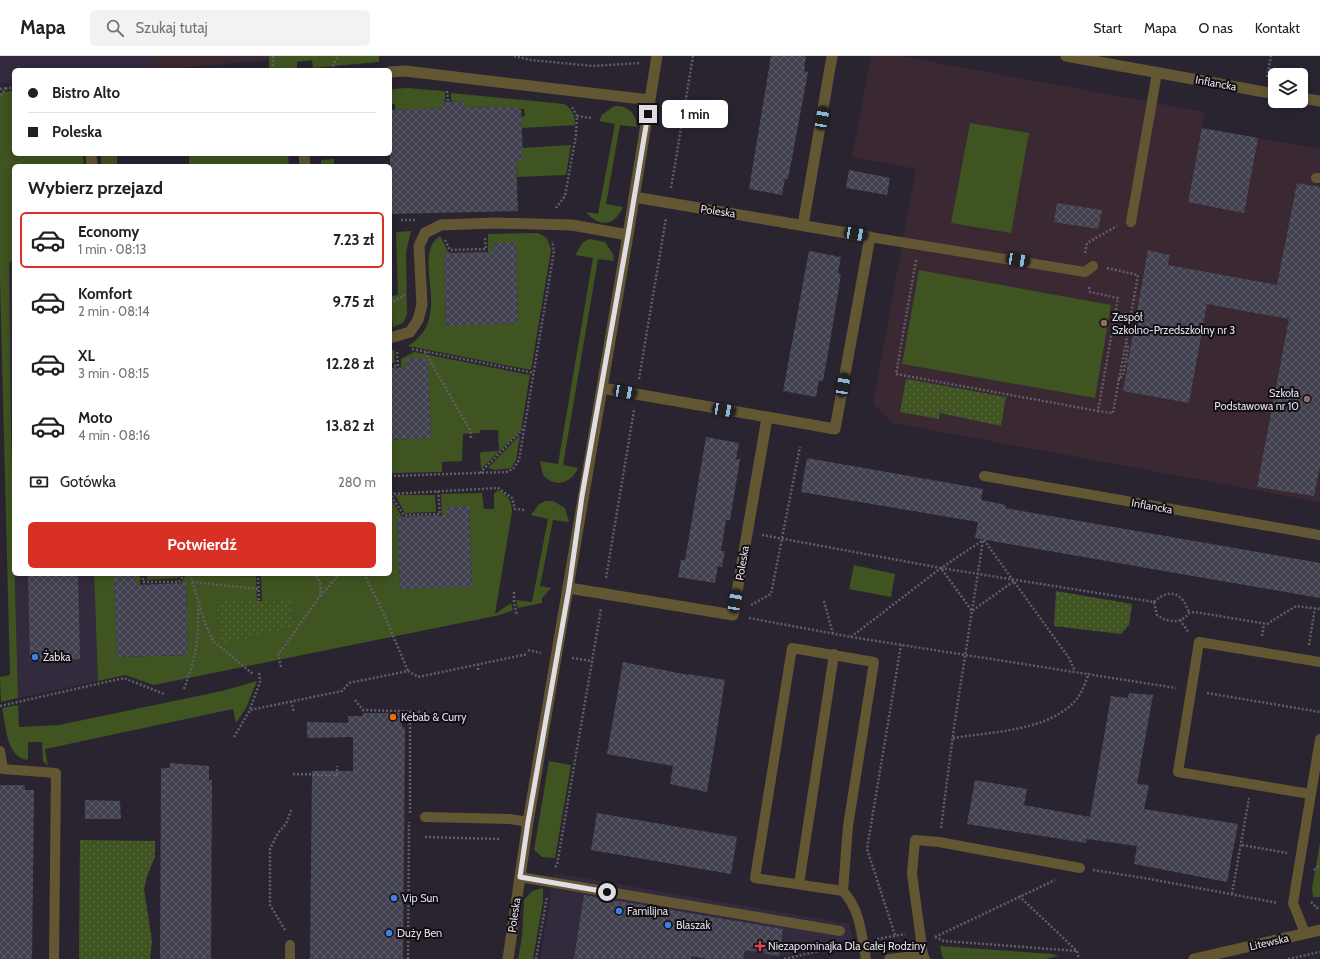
<!DOCTYPE html>
<html lang="pl">
<head>
<meta charset="utf-8">
<style>
  :root { --surface:#fff; --page:#f2f2f2; --text:#202124; --muted:#757577; --line:#e0e0e0; --accent:#d93025 }
  body { margin:0; font-family:Cabin,sans-serif; background:var(--page); color:var(--text); height:100vh; display:flex; flex-direction:column; font-size:15px; white-space:nowrap }
  * { box-sizing:border-box; margin:0 }
  p { font-size:13px; color:var(--muted) }
  .icon { flex:none; width:22px; height:22px; fill:none; stroke:currentColor; stroke-width:2; stroke-linecap:round; stroke-linejoin:round }
  .map { position:relative; flex:1; overflow:hidden }
  .side { position:absolute; left:12px; top:108px; width:380px; height:412px; display:flex; flex-direction:column; background:var(--surface); border-radius:6px; box-shadow:0 2px 10px #0003 }
  .side>* { flex:none }
  .top-card { position:absolute; left:12px; top:12px; width:380px; height:88px; border-radius:6px; box-shadow:0 2px 10px #0003; display:grid; align-content:center; height:88px; padding:0 16px; background:var(--surface) }
  .fabs { position:absolute; left:1268px; top:12px; display:grid; gap:8px }
  .fabs a { display:grid; place-items:center; width:40px; height:40px; border-radius:6px; background:var(--surface); box-shadow:0 2px 10px #0003; font-size:20px }
  .end { position:absolute; width:18px; height:18px; margin:-9px; border:5px solid #e0dde5; background:#111; box-shadow:0 0 0 2px #111 }
  .from { border-radius:50% }
  .bubble { position:absolute; height:28px; border-radius:6px; background:var(--surface); box-shadow:0 2px 10px #0003; font-size:13px; font-weight:700; line-height:28px; text-align:center }
  .car { position:absolute; width:12px; height:24px; margin:-12px -6px; border-radius:5px; box-shadow:0 0 3px 1px #0007; background:linear-gradient(#222 24%,#8ab4d8 0 40%,#222 0 76%,#8ab4d8 0 86%,#222 0) }
  .top-card b { display:flex; align-items:center; gap:14px; height:38px; font-size:15px }
  .top-card b+b { border-top:1px solid var(--line) }
  .top-card i { width:10px; height:10px; background:var(--text) }
  ul { padding:0; list-style:none }
  li { display:flex; align-items:center; gap:12px; height:56px; margin:0 8px 6px; padding:0 8px; border:2px solid transparent; border-radius:6px }
  li div { flex:1 }
  li b { display:block; font-size:15px }
  li em { font-style:normal; font-weight:700 }
  li.selected { border-color:var(--accent) }
  li>.icon { width:36px; height:36px; stroke-width:1.5 }
  h2 { padding:0 16px; font-size:18px; line-height:48px }
  .pay { display:flex; align-items:center; gap:10px; height:44px; padding:0 16px; font-size:15px }
  .pay p { margin-inline-start:auto }
  .action { display:flex; gap:8px; margin-top:auto; padding:8px 16px }
  .action a { flex:1; height:46px; border-radius:6px; background:var(--accent); color:#fff; font-size:16px; font-weight:700; line-height:46px; text-align:center }
  header { display:flex; align-items:center; gap:24px; box-sizing:border-box; height:56px; padding:0 20px; background:var(--surface); border-bottom:1px solid var(--line) }
  header strong { font-size:19px }
  nav { display:flex; gap:22px; margin-inline-start:auto; font-size:14px }
  .search { width:280px; height:36px; background:var(--page); display:flex; align-items:center; gap:10px; box-sizing:border-box; padding:0 14px; border-radius:6px; color:var(--muted); font-size:15px }
  .map>svg:first-child { display:block }
</style>
</head>
<body>
<header>
<strong>Mapa</strong>
<div class="search"><svg class="icon" aria-label="search" viewBox="0 0 24 24"><circle cx="10" cy="10" r="6"/><path d="M15 15l6 6"/></svg>Szukaj tutaj</div>
<nav><a>Start</a><a>Mapa</a><a>O nas</a><a>Kontakt</a></nav>
</header>
<div class="map">
<svg width="1320" height="903" viewBox="0 0 1320 903">
  <defs>
    <pattern id="park-dots" width="8" height="8" patternUnits="userSpaceOnUse"><rect width="8" height="8" fill="#3f5420"/><path d="M2 2h.1M6 6h.1" fill="none" stroke="#5a6c40" stroke-width="1.8" stroke-linecap="round"/></pattern>
    <pattern id="building-cross-hatch" width="8" height="8" patternUnits="userSpaceOnUse"><rect width="8" height="8" fill="#42414f"/><path d="M0 0l8 8M0 8l8-8" fill="none" stroke="#5d5c68"/></pattern>
  </defs>
  <rect width="100%" height="100%" fill="#2a2431"/>
  <path fill="#332a3d" d="M0 0H269L153 14H14V27L0 28Z
    M14 205V498L7 206Z
    M15 518H94L98 625 18 642Z
    M554 817 849 868 853 883 768 903H540Z"/>
  <path fill="#3a2832" d="M153 0H269V4L154 14Z
    M871 0H900L1205 56 1202 72 1320 93V446L893 367 873 348 916 113 852 101Z"/>
  <path fill="#3f5420" d="M269 0H379V6L313 12 312 4 297 6V13L269 14Z
    M407 32 443 35 445 36V46H443V52L395 54V48H392V34L393 33Z
    M14 35V98H83L84 110H14V205L9 206 11 376 18 642 1 646 0 621 10 619 0 223V41L2 36Z
    M451 37 564 48C573 53 575 60 575 69L522 72 521 61 525 60 524 53 504 51 464 52V45H451Z
    M614 50C628 49 636 57 637 71L620 69 606 148 623 151C615 170 599 172 586 156L598 158 615 68 599 65 602 59Z
    M970 67 1029 77 1011 177 951 167Z
    M571 89 566 119 517 121 516 104H523L522 92Z
    M101 98H117V110H101Z
    M189 98H288L289 110H189Z
    M334 103V110H321V104Z
    M411 175 406 196 407 258 403 267 393 271 392 261H390V240L398 239 396 176Z
    M538 177 547 182 551 194 531 314 408 290C456 260 409 202 440 180L449 197H444L446 269 518 267 516 187H493L494 196H488V178Z
    M590 183 605 186 613 198 614 205 598 203 563 409 578 412C571 428 555 432 543 419L540 405 558 408 593 202 575 199 583 186Z
    M919 214 1111 249 1095 342 902 308Z
    M390 294H394L395 307H390Z
    M414 296 530 319 521 374 481 413 480 398 481 396 499 395 498 374H480V377L463 378 462 405 442 406V416L390 417V384L431 382 428 302H406V311H401V303Z
    M520 379 516 404 511 412 495 414 488 412Z
    M498 434C508 438 512 446 512 456L495 558 511 547 513 554 500 559 154 629 125 619 98 625 94 518H140V529H136V521H114L117 601 188 599 186 527H181L186 518C210 518 232 521 256 520L257 545 218 547 292 544 262 545 261 520 390 518V441L402 461H397L400 533 472 530 469 451 447 459 442 460 441 438 482 437 484 453H494V438Z
    M395 439H435L436 456 405 457Z
    M546 445H553L565 452 569 466 553 464 540 530 551 532 542 542V547L518 552 516 544 532 546 548 463 531 459 539 448Z
    M854 509 895 518 891 541 849 533Z
    M147 518H181L178 522 147 524Z
    M257 625 246 652 236 667 233 653 45 693 48 710 43 705 42 686H28V704C6 702 6 669 2 652L18 649 19 671 59 669 222 635Z
    M549 705 571 709 555 802 542 801 534 794Z
    M1320 787V841H1313L1312 832Z
    M543 832V845L533 903H518L522 881 524 844 532 835Z
    M940 890 1053 898 1058 900 1046 903H943Z"/>
  <path fill="url(#park-dots)" d="M906 323 1006 341 1001 370 940 357 939 363 900 356Z
    M1056 535 1132 548 1129 569 1121 578 1054 570Z
    M292 544 294 570 225 587 219 582 218 546Z
    M80 784 155 785V801L147 820 144 833 152 885 150 903H79Z"/>
  <path fill="url(#building-cross-hatch)" d="M771 0H806L804 15 808 16 788 123H785L782 139 749 133Z
    M464 45V52L504 51 521 52 523 104H516L518 155 390 158V54L443 52V46Z
    M1202 72 1258 82 1244 157 1188 146Z
    M849 114 890 122 887 139 846 132Z
    M1297 127 1320 131V410L1314 440 1257 431 1289 263 1207 248 1189 347 1123 335 1148 194 1169 199 1168 209 1277 229Z
    M1057 147 1102 154 1098 173 1054 166Z
    M516 186 518 267 446 270 444 197 494 196 493 187Z
    M809 195 841 201 838 217 841 218 831 280 823 325 819 324 816 341 783 335Z
    M406 302H428L431 382 390 384V312L406 311Z
    M706 381 739 387 736 403H740L730 464H726L721 495H725L722 511 718 510 715 527 678 521 681 504H685Z
    M807 402 983 433 981 444 1006 449 1005 452 1320 507V542L975 482 978 466 801 436Z
    M469 450 472 531 400 533 397 461 447 459V451Z
    M28 518H78L80 603 30 605Z
    M136 520V529L186 527 188 599 117 601 114 521Z
    M623 606 688 619V618L725 624 707 736 670 728 673 710 607 698Z
    M1129 637 1153 639 1137 728 1149 729 1144 753 1238 768 1227 826 1134 808 1137 790 1087 783 1086 787 967 768 975 724 1027 733 1024 749 1090 761 1111 640 1128 642Z
    M363 657H402V671L405 672 403 903H310L312 715H353V681L307 682V666L348 667V660H363Z
    M170 707 209 710V724H212L211 903H160L161 712H170Z
    M0 729H25V734H34L32 903H0Z
    M85 744 120 745 121 763H85Z
    M597 757 737 781 731 818 591 794Z
    M584 839 783 873 779 900 745 894 743 903H708L691 900V903H574Z"/>
  <g fill="none" stroke-linecap="round" stroke-linejoin="round">
    <path stroke="#625d69" stroke-width="2.5" stroke-dasharray="2 2" stroke-linecap="butt" d="M273 0V14
      M514 0 531 4 593 10 640 7
      M331 14 338 0
      M1267 21 1271 0
      M0 33 7 32
      M447 35 448 46
      M0 39 7 32H14
      M577 60 591 62
      M671 132 693 0
      M556 152 565 140 576 79 577 60 572 51
      M401 164H415
      M445 184 450 194 486 193 485 182
      M1085 197 1087 187 1117 170
      M916 204 896 318 1098 355
      M1107 212 1138 219 1126 286 1128 291 1126 304 1128 305
      M1089 231 1090 236 1118 242 1098 355 1113 357 1119 323 1123 319 1126 304
      M390 248 405 239
      M412 293 534 317
      M425 296 470 374 471 382
      M390 310H398L397 296
      M639 323 666 162
      M1119 323 1126 287
      M480 417 523 373
      M390 420 506 416 513 413 519 404 554 195 552 185
      M390 432 393 443 404 459 440 458 438 435
      M390 438 498 432 512 442 515 453 525 454
      M762 479 941 512 972 555 1014 525
      M984 484 1069 602 1075 615
      M941 512 1154 546 1157 559C1168 567 1181 568 1189 557L1195 556 1267 568 1296 550 1320 553
      M143 518V526H179L184 518
      M190 518 205 567 213 585 253 618
      M222 518H247
      M258 518 259 545
      M364 518 383 556 408 615
      M606 522 634 354
      M192 526 259 533
      M514 536V546L517 560
      M321 540 339 518
      M824 545 833 578
      M1154 546C1170 531 1183 537 1189 557
      M751 549 771 538 800 391
      M749 562 851 581 1176 632
      M1180 564 1189 577
      M1262 580 1264 567
      M851 581 941 512 983 484
      M1309 589 1315 552
      M528 594 541 597
      M572 602 592 605
      M281 611 278 599 320 540 321 529 316 518
      M478 614V608
      M184 633C196 600 199 586 198 550
      M1207 637 1320 656
      M355 644 363 654 428 656
      M291 645 294 656
      M0 650 124 622 164 638
      M250 653 260 626 259 616
      M234 681 250 654 342 635 349 627 408 615 418 621 528 598
      M953 682C991 676 1049 675 1076 644 1082 637 1086 625 1089 617
      M293 718 337 719V710
      M410 757V654
      M941 772 954 671 983 484
      M425 781 499 783
      M1242 789 1287 797
      M555 811 557 809 601 553
      M1093 814 1150 823 1278 847
      M1314 814 1320 809
      M1232 838 1249 742
      M1019 840 1077 895 1079 903
      M1311 846 1317 852 1320 851
      M285 874 270 849V793L278 777 286 768 292 752
      M895 879 867 793 901 589
      M935 881 1055 824
      M935 881 944 885 1077 895
      M877 883 905 878
      M408 903 409 766
      M536 903 547 841
      M784 903 837 891
      M1288 903 1320 896"/>
    <path stroke="#635733" stroke-width="10" d="M1316 122H1320
      M1131 166 1157 17
      M870 181 1085 216 1093 210
      M984 420 1320 479
      M0 695 3 713 56 717 54 903
      M1310 738 1178 716 1199 586 1320 606
      M425 761 510 763 528 766
      M520 821 840 875
      M799 828 834 598
      M843 835 755 822 792 592 874 606 848 770 843 835C861 855 861 878 866 903
      M1305 877 1293 847 1320 683
      M290 889V903
      M923 899 912 818 915 784 939 786 1080 812
      M889 903 923 899 925 903"/>
    <path stroke="#635733" stroke-width="11" d="M1066 0 1275 38
      M390 16 405 15 650 44
      M1301 42 1320 45
      M91 98 92 110
      M304 98 305 110
      M803 169 832 0
      M390 282 410 276 418 264 422 249 419 190 425 177 441 169 494 167 572 169 628 179
      M602 332 835 373 870 181 634 141
      M569 532 733 559 767 362
      M508 903 528 766 628 179 657 0"/>
    <path stroke="#635733" stroke-width="11" d="M1194 903 1320 874"/>
  </g>
  <g fill="none" stroke-linecap="round" stroke-linejoin="round">
    <path stroke="#e0dde5" stroke-width="5" d="M607 836 520 821 528 766 569 532 582 440 628 179 648 58"/>
  </g>
  <g fill="#8d6e63" stroke="#110f14" stroke-width="1.5">
    <circle cx="1104" cy="267" r="4"/>
    <circle cx="1307" cy="343" r="4"/>
  </g>
  <g fill="#3f7fe0" stroke="#110f14" stroke-width="1.5">
    <circle cx="35" cy="601" r="4"/>
    <circle cx="394" cy="842" r="4"/>
    <circle cx="619" cy="855" r="4"/>
    <circle cx="668" cy="869" r="4"/>
    <circle cx="389" cy="877" r="4"/>
  </g>
  <circle fill="#e8710a" stroke="#110f14" stroke-width="1.5" cx="393" cy="661" r="4"/>
  <path fill="#e0444e" stroke="#110f14" stroke-width="1.5" d="M758 884h4v4h4v4h-4v4h-4v-4h-4v-4h4z"/>
  <g text-anchor="middle" stroke-width="4" stroke-linejoin="round" paint-order="stroke">
    <g font-size="11" fill="#e0dde5" stroke="#110f14">
      <text transform="translate(1216 27) rotate(10)" y="4">Inflancka</text>
      <text transform="translate(718 155) rotate(9)" y="4">Poleska</text>
      <text transform="translate(1152 450) rotate(10)" y="4">Inflancka</text>
      <text transform="translate(742 507) rotate(-80)" y="4">Poleska</text>
      <text transform="translate(514 859) rotate(-82)" y="4">Poleska</text>
      <text transform="translate(1269 886) rotate(-13)" y="4">Litewska</text>
    </g>
    <g font-size="11" fill="#e0dde5" stroke="#110f14" text-anchor="start">
      <text x="1112" y="265">Zespół<tspan x="1112" dy="13">Szkolno-Przedszkolny nr 3</tspan></text>
      <text x="1299" y="341" text-anchor="end">Szkoła<tspan x="1299" dy="13">Podstawowa nr 10</tspan></text>
      <text x="43" y="605">Żabka</text>
      <text x="401" y="665">Kebab &amp; Curry</text>
      <text x="402" y="846">Vip Sun</text>
      <text x="627" y="859">Familijna</text>
      <text x="676" y="873">Blaszak</text>
      <text x="397" y="881">Duży Ben</text>
      <text x="768" y="894">Niezapominajka Dla Całej Rodziny</text>
    </g>
  </g>
</svg>
<div class="fabs">
<a><svg class="icon" aria-label="layers" viewBox="0 0 24 24"><path d="M12 4l9 5-9 5-9-5zM3 14l9 5 9-5"/></svg></a>
</div>
<i class="end from" style="left:607px;top:836px"></i>
<i class="end" style="left:648px;top:58px"></i>
<div class="bubble" style="left:662px;top:44px;width:66px">1 min</div>
<i class="car" style="left:822px;top:62px;rotate:10deg"></i>
<i class="car" style="left:856px;top:178px;rotate:100deg"></i>
<i class="car" style="left:1018px;top:204px;rotate:99deg"></i>
<i class="car" style="left:843px;top:329px;rotate:10deg"></i>
<i class="car" style="left:625px;top:336px;rotate:100deg"></i>
<i class="car" style="left:724px;top:354px;rotate:100deg"></i>
<i class="car" style="left:735px;top:545px;rotate:10deg"></i>
<div class="top-card">
<b><i class="from"></i>Bistro Alto</b>
<b><i></i>Poleska</b>
</div>
<section class="side">
<h2>Wybierz przejazd</h2>
<ul>
<li class="selected"><svg class="icon" aria-label="car" viewBox="0 0 24 24"><path d="M5 17H2v-5l4-1 3-4h7l3 4 3 1v5h-3M9 17h6M6 11h13"/><circle cx="7" cy="17" r="2"/><circle cx="17" cy="17" r="2"/></svg><div><b>Economy</b><p>1 min · 08:13</p></div><em>7.23 zł</em></li>
<li><svg class="icon" aria-label="car" viewBox="0 0 24 24"><path d="M5 17H2v-5l4-1 3-4h7l3 4 3 1v5h-3M9 17h6M6 11h13"/><circle cx="7" cy="17" r="2"/><circle cx="17" cy="17" r="2"/></svg><div><b>Komfort</b><p>2 min · 08:14</p></div><em>9.75 zł</em></li>
<li><svg class="icon" aria-label="car" viewBox="0 0 24 24"><path d="M5 17H2v-5l4-1 3-4h7l3 4 3 1v5h-3M9 17h6M6 11h13"/><circle cx="7" cy="17" r="2"/><circle cx="17" cy="17" r="2"/></svg><div><b>XL</b><p>3 min · 08:15</p></div><em>12.28 zł</em></li>
<li><svg class="icon" aria-label="car" viewBox="0 0 24 24"><path d="M5 17H2v-5l4-1 3-4h7l3 4 3 1v5h-3M9 17h6M6 11h13"/><circle cx="7" cy="17" r="2"/><circle cx="17" cy="17" r="2"/></svg><div><b>Moto</b><p>4 min · 08:16</p></div><em>13.82 zł</em></li>
</ul>
<div class="pay"><svg class="icon" aria-label="cash" viewBox="0 0 24 24"><path d="M3 7h18v10H3z"/><circle cx="12" cy="12" r="2"/></svg>Gotówka<p>280 m</p></div>
<div class="action"><a>Potwierdź</a></div>
</section>
</div>
</body>
</html>
